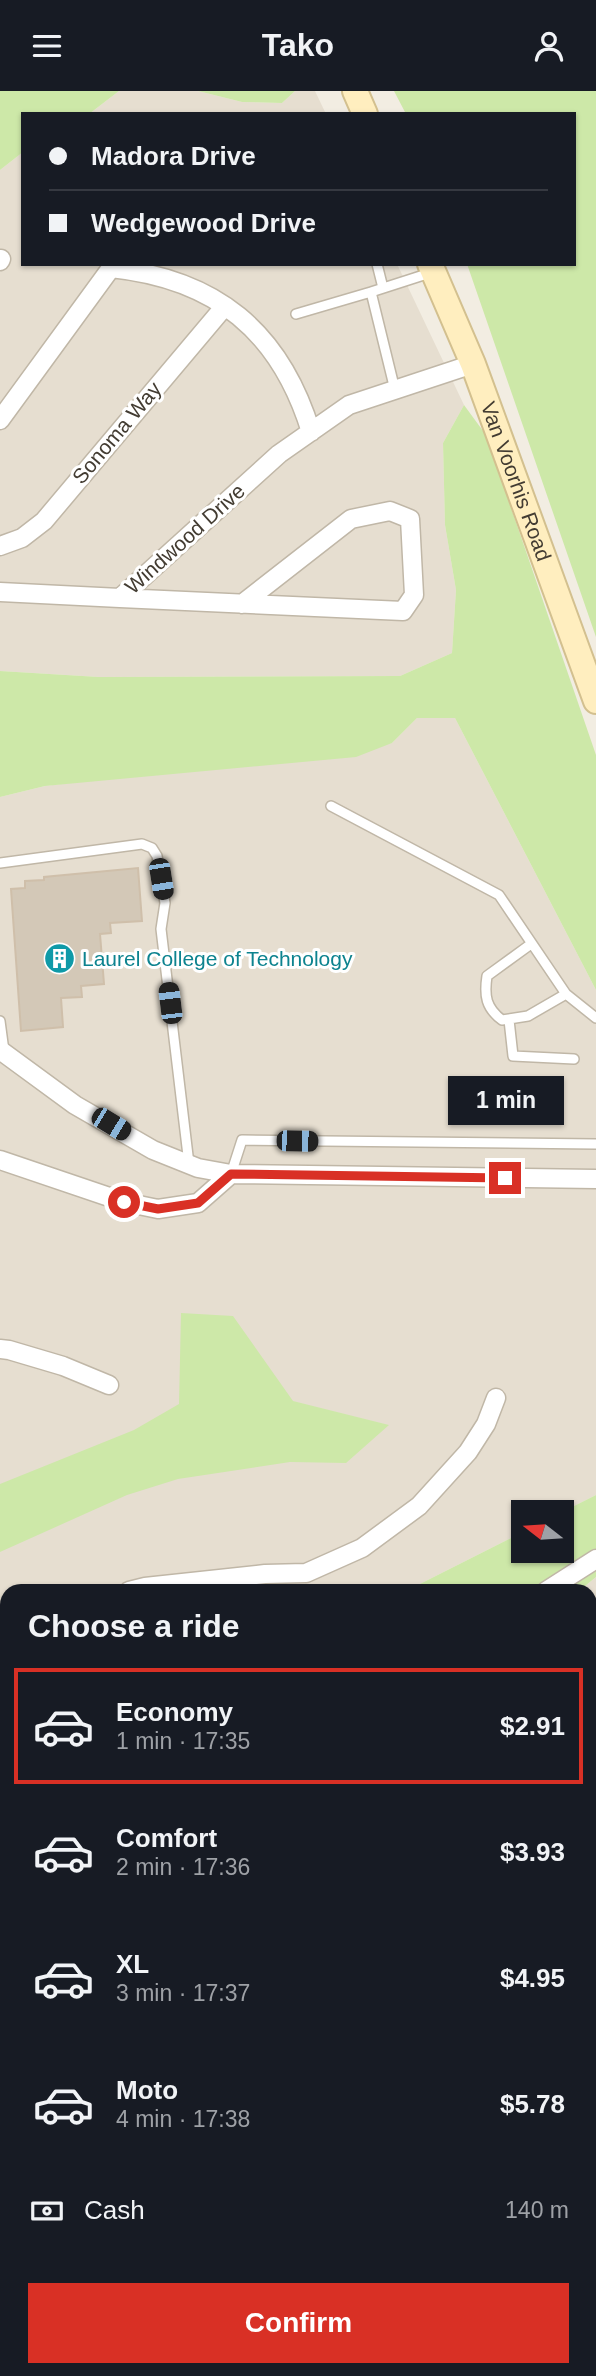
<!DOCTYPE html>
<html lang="en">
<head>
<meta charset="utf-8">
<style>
  :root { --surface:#171b24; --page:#20242c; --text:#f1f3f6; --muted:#9ea1a6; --line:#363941; --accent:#d93025 }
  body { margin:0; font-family:Helvetica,sans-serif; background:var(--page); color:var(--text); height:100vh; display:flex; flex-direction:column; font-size:26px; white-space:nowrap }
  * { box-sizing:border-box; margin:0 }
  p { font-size:23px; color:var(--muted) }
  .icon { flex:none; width:38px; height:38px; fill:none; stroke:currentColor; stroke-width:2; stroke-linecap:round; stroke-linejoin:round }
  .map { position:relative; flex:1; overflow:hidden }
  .panel { position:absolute; left:0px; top:1493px; width:597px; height:793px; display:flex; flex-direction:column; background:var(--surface); border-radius:21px 21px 0 0; box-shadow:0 2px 5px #0004 }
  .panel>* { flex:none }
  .banner { position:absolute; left:21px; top:21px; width:555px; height:154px; border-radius:0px; box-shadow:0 2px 5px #0004; display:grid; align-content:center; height:154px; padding:0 28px; background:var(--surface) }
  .needle { width:46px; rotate:287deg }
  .buttons { position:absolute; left:511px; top:1409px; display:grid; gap:14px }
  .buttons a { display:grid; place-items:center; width:63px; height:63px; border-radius:0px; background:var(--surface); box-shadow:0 2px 5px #0004; font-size:35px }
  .end { position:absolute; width:32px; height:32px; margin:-16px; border:9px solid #d93025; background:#fff; box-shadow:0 0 0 4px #fff }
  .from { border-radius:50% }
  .bubble { position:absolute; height:49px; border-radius:0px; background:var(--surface); box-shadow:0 2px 5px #0004; font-size:23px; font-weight:700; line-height:49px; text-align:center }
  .car { position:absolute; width:21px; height:42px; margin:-21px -10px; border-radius:9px; box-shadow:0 0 5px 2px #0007; background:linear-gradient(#222 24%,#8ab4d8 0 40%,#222 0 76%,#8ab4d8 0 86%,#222 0) }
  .banner b { display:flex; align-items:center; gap:24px; height:66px; font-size:26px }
  .banner b+b { border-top:2px solid var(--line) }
  .banner i { width:18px; height:18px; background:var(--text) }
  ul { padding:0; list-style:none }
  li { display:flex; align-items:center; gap:21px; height:116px; margin:0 14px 10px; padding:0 14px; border:4px solid transparent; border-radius:0px }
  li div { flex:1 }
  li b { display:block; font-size:26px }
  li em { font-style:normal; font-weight:700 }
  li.on { border-color:var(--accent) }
  li>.icon { width:63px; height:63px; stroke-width:1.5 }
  h2 { padding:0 28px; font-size:32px; line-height:84px }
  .pay { display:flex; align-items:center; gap:18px; height:77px; padding:0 28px; font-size:26px }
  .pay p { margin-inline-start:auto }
  .button { display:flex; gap:14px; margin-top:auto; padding:14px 28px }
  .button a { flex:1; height:80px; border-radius:0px; background:var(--accent); color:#fff; font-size:28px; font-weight:700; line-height:80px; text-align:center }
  header { display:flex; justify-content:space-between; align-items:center; height:91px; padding:0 28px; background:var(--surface); font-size:32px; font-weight:700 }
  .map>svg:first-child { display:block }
</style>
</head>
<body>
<header><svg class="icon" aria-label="menu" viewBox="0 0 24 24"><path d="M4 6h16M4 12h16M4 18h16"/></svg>Tako<svg class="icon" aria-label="person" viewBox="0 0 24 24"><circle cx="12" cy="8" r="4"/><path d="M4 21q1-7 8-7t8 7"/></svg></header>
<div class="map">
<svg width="596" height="2285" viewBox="0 0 596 2285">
  <rect width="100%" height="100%" fill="#f2ede2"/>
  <path fill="#e6ded0" d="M119 0H198L242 11 282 12 295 0H315L326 23H89Z
    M23 61V173H397L464 314 443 352 445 434 456 499 452 562 400 585 99 586 0 580V79Z
    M417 627H455L596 899V1404L562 1421H523V1441L406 1500H7V1747L0 1752V706L45 695 392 652Z
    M596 1486V2285H238L205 2279 590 2278V1500H579Z
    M7 1856V2230L0 2228V1858Z"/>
  <path fill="#cde8a8" d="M0 0H119L89 23H23V61L0 79Z
    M198 0H295L282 12 242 11Z
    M394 0H596V546L467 173H574V23H406Z
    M464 314 486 344 596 664V899L455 627H417L392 652 356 666 45 695 0 706V580L99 586 400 585 452 562 456 499 445 434 443 352Z
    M181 1222 233 1225 293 1310 389 1334 346 1372 290 1371 178 1388 127 1404 0 1461V1393L134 1339 179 1313Z
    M596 1404V1486L579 1500H406L523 1441V1460H562V1421Z
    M7 1747V1856L0 1858V1752Z
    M0 2228 7 2230V2278H205L238 2285H0Z"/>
  <path fill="#d3c8b7" stroke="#cfbfaa" stroke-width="2" d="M138 777 142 830 110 832 111 842 100 843 104 893 81 895 82 906 61 907 63 936 21 940 11 798 25 797V790L44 789V786Z"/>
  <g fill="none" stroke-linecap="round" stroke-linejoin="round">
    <defs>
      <path id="lane" d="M377 173 383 197
        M296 223 371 201
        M395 299 371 201 430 182
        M331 715 499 804 566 903 596 927
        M0 772 142 753 152 757 157 765 165 812 161 838 189 1073
        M531 853 487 885C484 905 486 917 502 929L528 925 566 903
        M509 929 513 965 574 968
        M0 930 4 960
        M231 1083 242 1049 596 1053"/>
      <path id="street" d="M0 170 1 168
        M0 329 111 177C216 188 280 240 311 341
        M0 455 22 447 44 430 225 215
        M0 501 120 507 279 363 349 314 473 273
        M120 507 403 520 414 504 410 428 390 420 351 428 242 513
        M0 959 75 1014 153 1059 198 1077 231 1083 596 1088
        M0 1069 124 1111 158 1118 198 1112 231 1083
        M0 1258 9 1259 63 1275 109 1294
        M129 1500 145 1496 265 1483 306 1482 362 1457 419 1415 468 1361 486 1333 496 1307
        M546 1500 596 1468
        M0 1559 7 1555
        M590 1717 596 1700
        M0 1800 7 1787
        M590 2159 596 2140
        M282 2278 305 2285
        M398 2285 400 2278
        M549 2285 551 2278"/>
      <g id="secondary">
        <path d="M355 0 365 23"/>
        <path id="s1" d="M430 173 473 273 596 610"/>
      </g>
    </defs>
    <use href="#lane" stroke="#c0b7a7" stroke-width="12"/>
    <use href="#street" stroke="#c0b7a7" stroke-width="21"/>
    <use href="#secondary" stroke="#d3c08f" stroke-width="28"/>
    <use href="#lane" stroke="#fff" stroke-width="9"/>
    <use href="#street" stroke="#fff" stroke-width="18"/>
    <use href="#secondary" stroke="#ffeebf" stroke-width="24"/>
  </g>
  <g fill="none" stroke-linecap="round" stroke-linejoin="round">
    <path stroke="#d93025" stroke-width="9" d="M124 1111 158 1118 198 1112 231 1083 505 1087"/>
  </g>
  <defs>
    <symbol id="building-disc" viewBox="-11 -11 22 22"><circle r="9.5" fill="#0f9aa8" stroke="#fff"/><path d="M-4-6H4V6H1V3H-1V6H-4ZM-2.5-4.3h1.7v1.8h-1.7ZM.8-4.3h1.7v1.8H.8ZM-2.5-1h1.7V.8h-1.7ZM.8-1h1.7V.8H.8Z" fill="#fff"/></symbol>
  </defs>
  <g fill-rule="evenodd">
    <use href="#building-disc" x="42" y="850" width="35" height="35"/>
  </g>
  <g text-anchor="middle" stroke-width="6" stroke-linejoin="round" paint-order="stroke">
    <g font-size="21" fill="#433c32" stroke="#fff">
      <text transform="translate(117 342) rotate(-50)" y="7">Sonoma Way</text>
      <text dy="7" stroke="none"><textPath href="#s1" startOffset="234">Van Voorhis Road</textPath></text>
      <text transform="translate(185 448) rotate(-42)" y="7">Windwood Drive</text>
    </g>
    <g font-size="21" fill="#0d838f" stroke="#fff" text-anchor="start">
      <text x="82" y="875">Laurel College of Technology</text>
    </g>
  </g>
</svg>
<div class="buttons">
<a><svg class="needle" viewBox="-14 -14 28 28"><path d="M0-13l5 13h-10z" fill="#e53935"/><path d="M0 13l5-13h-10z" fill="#9ea1a6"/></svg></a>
</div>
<i class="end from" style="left:124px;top:1111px"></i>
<i class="end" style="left:505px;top:1087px"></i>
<div class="bubble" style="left:448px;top:985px;width:116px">1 min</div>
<i class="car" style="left:161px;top:788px;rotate:171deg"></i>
<i class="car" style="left:170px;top:912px;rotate:353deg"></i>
<i class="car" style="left:111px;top:1033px;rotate:121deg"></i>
<i class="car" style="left:297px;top:1050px;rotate:91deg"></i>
<div class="banner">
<b><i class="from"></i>Madora Drive</b>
<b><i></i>Wedgewood Drive</b>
</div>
<section class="panel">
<h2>Choose a ride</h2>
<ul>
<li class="on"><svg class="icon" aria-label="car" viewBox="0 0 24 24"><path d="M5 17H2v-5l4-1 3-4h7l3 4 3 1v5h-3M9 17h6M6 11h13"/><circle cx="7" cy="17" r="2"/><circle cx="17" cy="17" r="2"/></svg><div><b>Economy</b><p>1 min · 17:35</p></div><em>$2.91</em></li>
<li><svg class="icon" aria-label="car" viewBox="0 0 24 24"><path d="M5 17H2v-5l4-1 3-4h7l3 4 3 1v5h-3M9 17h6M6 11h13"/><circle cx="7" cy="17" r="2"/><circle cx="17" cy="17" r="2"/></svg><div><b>Comfort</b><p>2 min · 17:36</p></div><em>$3.93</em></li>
<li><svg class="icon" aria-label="car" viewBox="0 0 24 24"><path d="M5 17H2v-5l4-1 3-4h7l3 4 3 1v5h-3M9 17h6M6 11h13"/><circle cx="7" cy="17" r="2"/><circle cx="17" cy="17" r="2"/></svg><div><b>XL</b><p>3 min · 17:37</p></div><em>$4.95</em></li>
<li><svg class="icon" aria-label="car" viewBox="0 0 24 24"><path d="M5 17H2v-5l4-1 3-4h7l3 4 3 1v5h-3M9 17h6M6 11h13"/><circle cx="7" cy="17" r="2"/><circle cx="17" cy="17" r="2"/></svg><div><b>Moto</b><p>4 min · 17:38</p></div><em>$5.78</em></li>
</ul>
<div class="pay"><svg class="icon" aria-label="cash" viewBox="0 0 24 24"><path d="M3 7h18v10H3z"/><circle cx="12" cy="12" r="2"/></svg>Cash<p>140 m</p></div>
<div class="button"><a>Confirm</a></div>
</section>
</div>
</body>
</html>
